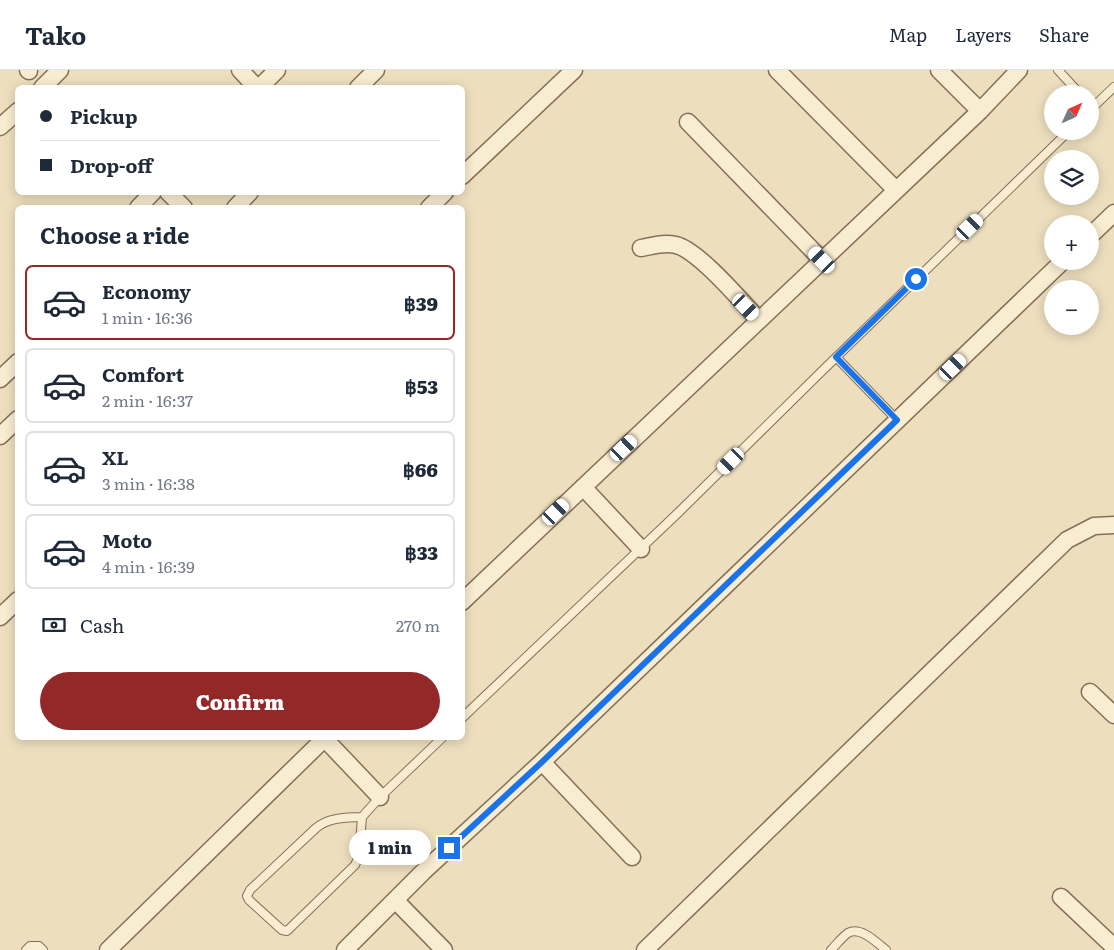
<!DOCTYPE html>
<html lang="en">
<head>
<meta charset="utf-8">
<style>
  :root { --surface:#fff; --page:#f2f2f3; --text:#1f2937; --muted:#747a83; --line:#e0e1e3; --accent:#932829 }
  body { margin:0; font-family:Literata,serif; background:var(--page); color:var(--text); height:100vh; display:flex; flex-direction:column; font-size:19px; white-space:nowrap }
  * { box-sizing:border-box; margin:0 }
  p { font-size:16px; color:var(--muted) }
  .icon { flex:none; width:28px; height:28px; fill:none; stroke:currentColor; stroke-width:2; stroke-linecap:round; stroke-linejoin:round }
  .map { position:relative; flex:1; overflow:hidden }
  .panel { position:absolute; left:15px; top:135px; width:450px; height:535px; display:flex; flex-direction:column; background:var(--surface); border-radius:8px; box-shadow:0 2px 12px #0003 }
  .panel>* { flex:none }
  .guide { position:absolute; left:15px; top:15px; width:450px; height:110px; border-radius:8px; box-shadow:0 2px 12px #0003; display:grid; align-content:center; height:110px; padding:0 25px; background:var(--surface) }
  .needle { width:32px; rotate:45deg }
  .tools { position:absolute; left:1044px; top:15px; display:grid; gap:10px }
  .tools a { display:grid; place-items:center; width:55px; height:55px; border-radius:50%; background:var(--surface); box-shadow:0 2px 12px #0003; font-size:25px }
  .end { position:absolute; width:22px; height:22px; margin:-11px; border:6px solid #1a73e8; background:#fff; box-shadow:0 0 0 2px #fff }
  .from { border-radius:50% }
  .bubble { position:absolute; height:35px; border-radius:18px; background:var(--surface); box-shadow:0 2px 12px #0003; font-size:16px; font-weight:800; line-height:35px; text-align:center }
  .car { position:absolute; width:15px; height:30px; margin:-15px -8px; border-radius:6px; box-shadow:0 0 4px 1px #0007; background:linear-gradient(#fff 24%,#345 0 40%,#fff 0 76%,#345 0 86%,#fff 0) }
  .guide b { display:flex; align-items:center; gap:18px; height:48px; font-size:19px }
  .guide b+b { border-top:1px solid var(--line) }
  .guide i { width:12px; height:12px; background:var(--text) }
  ul { padding:0; list-style:none }
  li { display:flex; align-items:center; gap:15px; height:75px; margin:0 10px 8px; padding:0 15px; border:2px solid var(--line); border-radius:8px }
  li div { flex:1 }
  li b { display:block; font-size:19px }
  li em { font-style:normal; font-weight:800 }
  li.current { border-color:var(--accent) }
  li>.icon { width:45px; height:45px; stroke-width:1.5 }
  h2 { padding:0 25px; font-size:22px; line-height:60px }
  .pay { display:flex; align-items:center; gap:12px; height:55px; padding:0 25px; font-size:19px }
  .pay p { margin-inline-start:auto }
  .primary-button { display:flex; gap:10px; margin-top:auto; padding:10px 25px }
  .primary-button a { flex:1; height:58px; border-radius:30px; background:var(--accent); color:#fff; font-size:20px; font-weight:800; line-height:58px; text-align:center }
  header { display:flex; align-items:center; gap:30px; box-sizing:border-box; height:70px; padding:0 25px; background:var(--surface); border-bottom:1px solid var(--line) }
  header strong { font-size:24px }
  nav { display:flex; gap:28px; margin-inline-start:auto; font-size:18px }
  .map>svg:first-child { display:block }
</style>
</head>
<body>
<header>
<strong>Tako</strong>
<nav><a>Map</a><a>Layers</a><a>Share</a></nav>
</header>
<div class="map">
<svg width="1114" height="880" viewBox="0 0 1114 880">
  <rect width="100%" height="100%" fill="#eddfbe"/>
  <g fill="none" stroke-linecap="round" stroke-linejoin="round">
    <defs>
      <path id="service" d="M1058 0 1080 24
        M1090 40 1114 17
        M836 287 897 350
        M462 648 679 442 822 301 1069 61
        M362 747 359 786 355 795 287 861 282 860 249 830 247 826 250 820 316 758C329 747 346 748 362 747L380 727 442 668
        M26 880 30 876H39L43 880
        M831 880C836 875 842 867 848 863 861 856 877 873 886 880"/>
      <path id="minor" d="M28 0 29 1
        M240 0 257 18
        M777 0 896 120
        M939 0 980 41
        M42 18 60 0
        M259 18 277 0
        M358 18 376 0
        M688 52 822 190
        M0 57 18 41
        M462 106 574 0
        M168 122 184 138
        M138 138 153 122
        M235 138 250 122
        M429 138 445 122
        M1090 166 1114 143
        M641 178C653 176 663 172 676 175 698 180 742 232 759 250
        M0 309 18 292
        M0 366 18 349
        M583 417 641 479
        M462 532 980 41 1019 0
        M0 547 18 530
        M1090 622 1114 645
        M324 668 380 727
        M542 692 632 787
        M1061 827 1114 877
        M396 831 444 880
        M108 880 325 668
        M345 880 423 802 542 692 1063 191
        M645 880 1067 470 1094 456 1114 455"/>
    </defs>
    <use href="#service" stroke="#857057" stroke-width="10"/>
    <use href="#minor" stroke="#857057" stroke-width="19"/>
    <use href="#service" stroke="#f8ecd1" stroke-width="8"/>
    <use href="#minor" stroke="#f8ecd1" stroke-width="16"/>
  </g>
  <g fill="none" stroke-linecap="round" stroke-linejoin="round">
    <path stroke="#1a73e8" stroke-width="6" d="M449 778 542 692 897 350 836 287 916 209"/>
  </g>
</svg>
<div class="tools">
<a><svg class="needle" viewBox="-14 -14 28 28"><path d="M0-13l5 13h-10z" fill="#e53935"/><path d="M0 13l5-13h-10z" fill="#747a83"/></svg></a>
<a><svg class="icon" aria-label="layers" viewBox="0 0 24 24"><path d="M12 4l9 5-9 5-9-5zM3 14l9 5 9-5"/></svg></a>
<a>+</a>
<a>−</a>
</div>
<i class="end from" style="left:916px;top:209px"></i>
<i class="end" style="left:449px;top:778px"></i>
<div class="bubble" style="left:349px;top:760px;width:82px">1 min</div>
<i class="car" style="left:970px;top:157px;rotate:46deg"></i>
<i class="car" style="left:822px;top:190px;rotate:316deg"></i>
<i class="car" style="left:746px;top:237px;rotate:136deg"></i>
<i class="car" style="left:953px;top:297px;rotate:46deg"></i>
<i class="car" style="left:624px;top:378px;rotate:47deg"></i>
<i class="car" style="left:731px;top:391px;rotate:225deg"></i>
<i class="car" style="left:556px;top:442px;rotate:46deg"></i>
<div class="guide">
<b><i class="from"></i>Pickup</b>
<b><i></i>Drop-off</b>
</div>
<section class="panel">
<h2>Choose a ride</h2>
<ul>
<li class="current"><svg class="icon" aria-label="car" viewBox="0 0 24 24"><path d="M5 17H2v-5l4-1 3-4h7l3 4 3 1v5h-3M9 17h6M6 11h13"/><circle cx="7" cy="17" r="2"/><circle cx="17" cy="17" r="2"/></svg><div><b>Economy</b><p>1 min · 16:36</p></div><em>฿39</em></li>
<li><svg class="icon" aria-label="car" viewBox="0 0 24 24"><path d="M5 17H2v-5l4-1 3-4h7l3 4 3 1v5h-3M9 17h6M6 11h13"/><circle cx="7" cy="17" r="2"/><circle cx="17" cy="17" r="2"/></svg><div><b>Comfort</b><p>2 min · 16:37</p></div><em>฿53</em></li>
<li><svg class="icon" aria-label="car" viewBox="0 0 24 24"><path d="M5 17H2v-5l4-1 3-4h7l3 4 3 1v5h-3M9 17h6M6 11h13"/><circle cx="7" cy="17" r="2"/><circle cx="17" cy="17" r="2"/></svg><div><b>XL</b><p>3 min · 16:38</p></div><em>฿66</em></li>
<li><svg class="icon" aria-label="car" viewBox="0 0 24 24"><path d="M5 17H2v-5l4-1 3-4h7l3 4 3 1v5h-3M9 17h6M6 11h13"/><circle cx="7" cy="17" r="2"/><circle cx="17" cy="17" r="2"/></svg><div><b>Moto</b><p>4 min · 16:39</p></div><em>฿33</em></li>
</ul>
<div class="pay"><svg class="icon" aria-label="cash" viewBox="0 0 24 24"><path d="M3 7h18v10H3z"/><circle cx="12" cy="12" r="2"/></svg>Cash<p>270 m</p></div>
<div class="primary-button"><a>Confirm</a></div>
</section>
</div>
</body>
</html>
